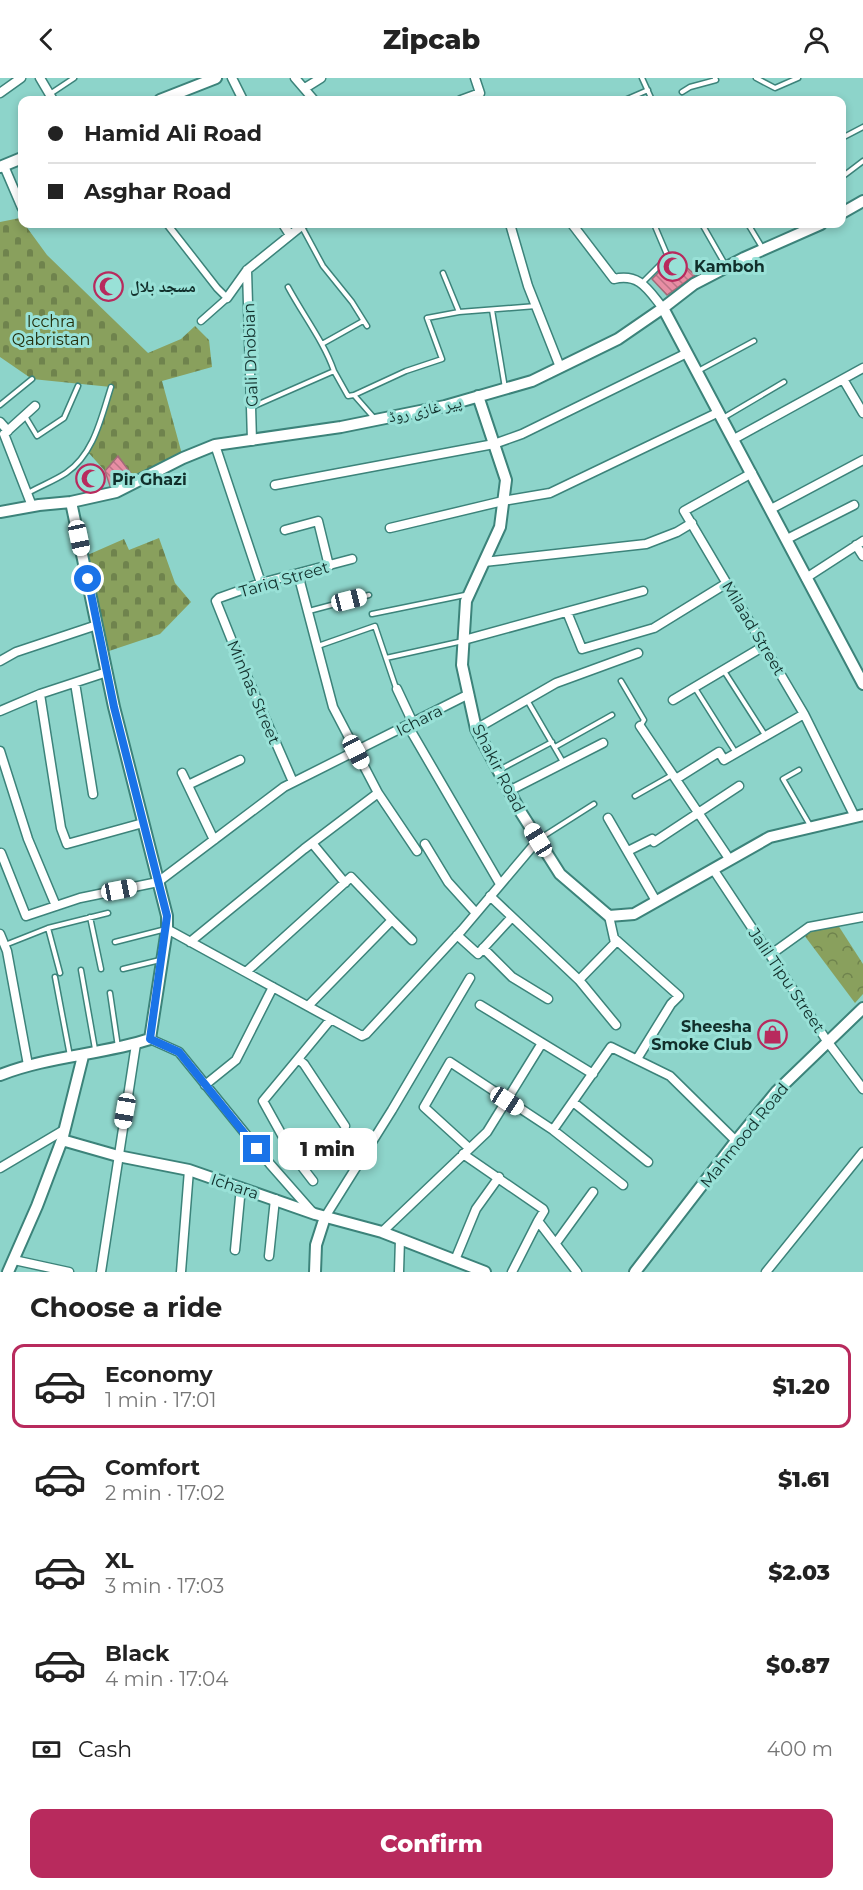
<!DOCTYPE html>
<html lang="en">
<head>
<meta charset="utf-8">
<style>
  :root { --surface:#fff; --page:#f6f6f6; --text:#222; --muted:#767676; --line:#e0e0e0; --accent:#b82a5d }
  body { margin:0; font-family:Montserrat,"Noto Naskh Arabic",sans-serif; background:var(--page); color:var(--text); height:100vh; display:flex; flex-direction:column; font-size:22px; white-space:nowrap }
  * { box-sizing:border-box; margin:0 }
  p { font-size:20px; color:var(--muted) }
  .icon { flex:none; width:33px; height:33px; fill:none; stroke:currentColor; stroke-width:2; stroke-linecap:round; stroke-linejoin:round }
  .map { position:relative; height:1194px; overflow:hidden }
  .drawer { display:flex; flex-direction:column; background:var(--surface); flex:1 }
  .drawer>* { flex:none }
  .top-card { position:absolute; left:18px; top:18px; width:828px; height:132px; border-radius:12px; box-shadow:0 3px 9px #0003; display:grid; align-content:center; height:132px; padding:0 30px; background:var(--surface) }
  .end { position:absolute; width:27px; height:27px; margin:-14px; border:8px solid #1a73e8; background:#fff; box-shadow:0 0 0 3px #fff }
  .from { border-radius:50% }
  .bubble { position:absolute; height:42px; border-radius:12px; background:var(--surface); box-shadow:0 3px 9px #0003; font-size:20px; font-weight:800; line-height:42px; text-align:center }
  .car { position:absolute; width:18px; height:36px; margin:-18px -9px; border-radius:8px; box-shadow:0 0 4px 2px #0007; background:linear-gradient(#fff 24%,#345 0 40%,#fff 0 76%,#345 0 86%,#fff 0) }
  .top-card b { display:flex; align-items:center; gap:21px; height:57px; font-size:22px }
  .top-card b+b { border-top:2px solid var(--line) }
  .top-card i { width:15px; height:15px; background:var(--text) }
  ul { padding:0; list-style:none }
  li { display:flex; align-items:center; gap:18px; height:84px; margin:0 12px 9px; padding:0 18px; border:3px solid transparent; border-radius:12px }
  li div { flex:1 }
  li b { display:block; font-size:22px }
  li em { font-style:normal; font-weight:800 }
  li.active { border-color:var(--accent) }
  li>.icon { width:54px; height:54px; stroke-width:1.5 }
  h2 { padding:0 30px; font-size:27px; line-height:72px }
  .pay { display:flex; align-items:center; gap:15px; height:66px; padding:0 30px; font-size:22px }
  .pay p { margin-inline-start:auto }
  .cta { display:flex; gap:12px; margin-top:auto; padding:12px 30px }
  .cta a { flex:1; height:69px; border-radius:12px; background:var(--accent); color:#fff; font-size:24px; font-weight:800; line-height:69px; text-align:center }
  header { display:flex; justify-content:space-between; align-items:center; height:78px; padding:0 30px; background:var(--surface); font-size:27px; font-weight:800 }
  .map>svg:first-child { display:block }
</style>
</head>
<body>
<header><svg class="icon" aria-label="back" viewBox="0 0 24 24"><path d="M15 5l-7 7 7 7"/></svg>Zipcab<svg class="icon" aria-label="person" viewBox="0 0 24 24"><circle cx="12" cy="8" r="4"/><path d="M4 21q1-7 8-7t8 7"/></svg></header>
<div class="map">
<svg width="863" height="1194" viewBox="0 0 863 1194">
  <defs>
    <pattern id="cemetery-stones" width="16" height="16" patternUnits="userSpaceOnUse" patternTransform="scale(1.5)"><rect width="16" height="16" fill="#89a05d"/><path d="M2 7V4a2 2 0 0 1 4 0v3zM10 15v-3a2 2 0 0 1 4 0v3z" fill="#6f834d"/></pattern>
    <pattern id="park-crowns" width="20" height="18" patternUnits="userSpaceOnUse" patternTransform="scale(1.5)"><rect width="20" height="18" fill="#89a05d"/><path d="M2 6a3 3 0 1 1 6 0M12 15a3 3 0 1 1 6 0" fill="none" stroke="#6f834d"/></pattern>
    <pattern id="building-back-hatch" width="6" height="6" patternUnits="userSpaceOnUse" patternTransform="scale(1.5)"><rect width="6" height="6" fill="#e88ea4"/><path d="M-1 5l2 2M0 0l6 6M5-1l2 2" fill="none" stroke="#bb7486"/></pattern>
  </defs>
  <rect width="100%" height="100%" fill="#8dd4ca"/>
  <path fill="url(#cemetery-stones)" d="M20 140 47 177 148 275 181 261 195 248 209 262 212 289 162 303 183 380 137 404 119 379 105 393 87 373 111 309 32 301 0 279V144Z
    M159 460 175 505 191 524 160 556 103 575 83 479 124 461 129 472Z"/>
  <path fill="url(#park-crowns)" d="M836 844 863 886V916L855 925 804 857Z"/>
  <path fill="url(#building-back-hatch)" stroke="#a26b78" stroke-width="1.5" d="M672 176 695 197 667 217 652 201 671 182Z
    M118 378 132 397 110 408 105 393Z"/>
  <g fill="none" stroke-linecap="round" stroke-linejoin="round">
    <defs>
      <path id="service" d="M642 0 652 22
        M756 0 775 10 798 0
        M682 14 690 9 716 2 715 0
        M50 16 74 0
        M625 22 648 12
        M842 60 863 49
        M842 99 863 83
        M525 146H526
        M702 146 726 188
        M748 146 763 171
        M302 149 323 188 352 224 367 248
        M443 195 459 234 536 228
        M642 205 668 179 654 146
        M288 209C303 237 324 264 334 293
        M492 232 505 310
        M322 266 363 243
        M698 293 754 263
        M354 317 406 293 442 281 427 240 459 234
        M0 327 32 301
        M252 329 334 293 348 318 354 317 375 341
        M25 338 37 358 64 340 78 308
        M723 340 784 304
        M28 415C40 408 54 403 66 395 94 376 101 340 111 309
        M309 533 369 517
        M372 536 465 517
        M318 568 375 548 396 610
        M386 580 463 563
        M724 593 765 657
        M621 603 644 642 641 647
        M695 610 736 675
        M527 622 563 684
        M555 669 612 637
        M499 692 552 664
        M799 692 783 701 811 749
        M635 718 672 697
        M539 761 594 726
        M90 839 101 891
        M48 850 60 895
        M115 864 166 851
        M5 867 48 850 108 835
        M123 891 160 882
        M81 892 95 971
        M55 899 70 978
        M110 915 118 969"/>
      <path id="pedestrian" d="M167 146 217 210 227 220 201 243"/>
      <path id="minor" d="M40 0 53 22
        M232 0 243 22
        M295 0 314 22
        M305 10 321 0
        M0 15 21 0
        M461 22 480 15 475 0
        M4 88 22 130
        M283 146 290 157
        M510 146 528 208 560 289
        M572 146 614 201C640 195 648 212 663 230
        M247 192 252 363
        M227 220 247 192 304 146
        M843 301 863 335
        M0 344 8 353
        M734 361 863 290
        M215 367 261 505
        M752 395 684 433 804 636 855 739
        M275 407 494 366 522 356 687 275
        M32 428 4 356 35 328
        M771 431 863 382
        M390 450 503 423 550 415 719 334
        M285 452 318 443 329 488
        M787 461 854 427
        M856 467 863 478
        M484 484 646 466 677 454 692 445
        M298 496 333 629 378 715 417 773
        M806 500 863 463
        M567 534 582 571 654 550 727 505
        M464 562 643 513
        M0 583 16 574 97 547
        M107 594 40 616 61 750 67 766 143 745
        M75 605 93 716
        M397 611 413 645
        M673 622 764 568
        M0 633 40 616
        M408 648 500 806
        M640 648 730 782
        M476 651 556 605 638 575
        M0 673 28 761 56 828
        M182 695 214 762
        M676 701 719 674 724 682 804 636
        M293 704 238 578 216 523 219 520 261 505 352 481
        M188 707 240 682
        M509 713 603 665
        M608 740 656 823
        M312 765 345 805
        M425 766 448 804 476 835
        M628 773 652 761 654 764 739 708
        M1 775 26 838 80 820 158 804 284 709 469 616
        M713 791 827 963 863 1011
        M490 818 579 902
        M609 838 615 865 579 902 616 947
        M167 851 362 958 366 956 462 852 538 762
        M0 856 7 873 28 987
        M457 857 478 876 512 839
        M614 860 679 918 671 926 637 981
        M190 864 304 771 378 715
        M483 870 512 899 548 921
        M770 877 809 849 863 839
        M246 894 351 799 392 842
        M480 927 593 996
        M308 928 392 842 412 862
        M150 961 179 974 270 1086 314 1136
        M298 981 304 986 345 1048
        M205 1007 236 982 273 909
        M573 1024 648 1084
        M553 1052 611 969 670 998 736 1063
        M469 1070 424 1029 450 984 553 1052 623 1107
        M463 1076 543 1131 544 1133 538 1143 577 1194
        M0 1090 64 1052
        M313 1103 293 1077 263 1023 331 941
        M325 1139 392 1032 470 900
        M382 1154 487 1054 542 965
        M556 1165 593 1114
        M235 1172 241 1109
        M269 1178 275 1121
        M14 1182 69 1194
        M455 1182 476 1131 499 1099
        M101 1194 136 966
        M181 1194 189 1092
        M399 1194 400 1161
        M512 1194 538 1143
        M766 1194 863 1074"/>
      <path id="tertiary" d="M160 22 216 0
        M0 89 22 80
        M842 135 863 123
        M663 230 863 606
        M478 318 506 402 500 449 466 523 462 587 476 651 520 733 560 796 609 838 634 836 770 759 863 737
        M0 434 39 427 71 424 116 414 183 380 215 367 341 349 445 328 532 303 618 261 663 230 694 206 744 180 821 146
        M83 978 62 1062 118 1078 189 1092 315 1136 382 1154 485 1194
        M0 997C48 978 101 977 150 961L167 851V838L114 629 71 424
        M8 1194 37 1128 62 1062
        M315 1194 316 1167 325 1139
        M635 1194 736 1063 777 1013 863 930"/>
    </defs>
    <use href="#service" stroke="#3c837a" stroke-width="7"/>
    <use href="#pedestrian" stroke="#3c837a" stroke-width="9"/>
    <use href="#minor" stroke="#3c837a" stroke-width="11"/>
    <use href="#tertiary" stroke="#3c837a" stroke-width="14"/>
    <use href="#service" stroke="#fff" stroke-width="4"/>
    <use href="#pedestrian" stroke="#fff" stroke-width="6"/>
    <use href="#minor" stroke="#fff" stroke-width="8"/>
    <use href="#tertiary" stroke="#fff" stroke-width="10"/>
  </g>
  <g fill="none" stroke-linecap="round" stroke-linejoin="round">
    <path stroke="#1a73e8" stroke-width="8" d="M88 501 114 629 167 838 150 961 179 974 257 1071"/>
  </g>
  <defs>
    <symbol id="mosque-ring" viewBox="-11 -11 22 22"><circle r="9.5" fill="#99e1d7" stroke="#b82a5d" stroke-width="1.5"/><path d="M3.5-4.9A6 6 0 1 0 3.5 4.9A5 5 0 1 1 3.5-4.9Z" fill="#b82a5d"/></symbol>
    <symbol id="shop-ring" viewBox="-11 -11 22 22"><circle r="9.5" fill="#99e1d7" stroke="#b82a5d" stroke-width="1.5"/><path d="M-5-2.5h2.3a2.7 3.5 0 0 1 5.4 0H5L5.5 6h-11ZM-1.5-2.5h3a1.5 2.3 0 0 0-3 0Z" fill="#b82a5d"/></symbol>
  </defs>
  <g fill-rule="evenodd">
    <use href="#mosque-ring" x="656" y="172" width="33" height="33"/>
    <use href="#mosque-ring" x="92" y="192" width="33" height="33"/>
    <use href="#mosque-ring" x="74" y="384" width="33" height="33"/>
    <use href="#shop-ring" x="756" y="940" width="33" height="33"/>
  </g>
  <g text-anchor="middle" stroke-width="6" stroke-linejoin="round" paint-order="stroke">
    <g font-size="16" font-weight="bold" fill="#112f2b" stroke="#99e1d7" text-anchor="start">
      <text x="694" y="194">Kamboh</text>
      <text x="130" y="214">مسجد بلال</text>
      <text x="112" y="407">Pir Ghazi</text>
      <text x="752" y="954" text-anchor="end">Sheesha<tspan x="752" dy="18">Smoke Club</tspan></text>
    </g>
    <g font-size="16" fill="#232e0b" stroke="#99e1d7">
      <text x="51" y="249">Icchra<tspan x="51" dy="18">Qabristan</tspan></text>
    </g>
    <g font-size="16" fill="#112f2b" stroke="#99e1d7">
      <text transform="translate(250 277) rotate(-92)" y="6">Gali Dhobian</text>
      <text transform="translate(425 331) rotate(-12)" y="6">پیر غازی روڈ</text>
      <text transform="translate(284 501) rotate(-16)" y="6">Tariq Street</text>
      <text transform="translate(754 550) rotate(59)" y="6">Milaad Street</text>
      <text transform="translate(254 614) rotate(67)" y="6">Minhas Street</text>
      <text transform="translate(419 642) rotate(-27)" y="6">Ichara</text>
      <text transform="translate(499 690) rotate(63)" y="6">Shakir Road</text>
      <text transform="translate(787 902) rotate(56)" y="6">Jalil Tipu Street</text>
      <text transform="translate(744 1057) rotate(-51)" y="6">Mahmood Road</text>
      <text transform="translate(235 1108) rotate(18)" y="6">Ichara</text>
    </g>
  </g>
</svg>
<i class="end from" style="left:88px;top:501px"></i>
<i class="end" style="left:257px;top:1071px"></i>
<div class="bubble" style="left:278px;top:1050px;width:99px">1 min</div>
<i class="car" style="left:79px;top:460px;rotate:168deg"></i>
<i class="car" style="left:349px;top:522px;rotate:76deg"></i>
<i class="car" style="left:356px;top:674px;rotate:152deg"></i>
<i class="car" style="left:538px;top:762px;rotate:328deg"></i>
<i class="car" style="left:119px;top:812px;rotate:79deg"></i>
<i class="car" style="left:507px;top:1023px;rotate:123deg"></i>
<i class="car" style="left:125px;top:1033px;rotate:190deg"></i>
<div class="top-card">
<b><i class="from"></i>Hamid Ali Road</b>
<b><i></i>Asghar Road</b>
</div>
</div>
<section class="drawer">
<h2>Choose a ride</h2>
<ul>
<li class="active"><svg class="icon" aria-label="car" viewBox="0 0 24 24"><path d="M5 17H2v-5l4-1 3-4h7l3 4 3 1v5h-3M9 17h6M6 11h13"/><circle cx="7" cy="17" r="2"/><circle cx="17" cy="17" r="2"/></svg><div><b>Economy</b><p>1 min · 17:01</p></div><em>$1.20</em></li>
<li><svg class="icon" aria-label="car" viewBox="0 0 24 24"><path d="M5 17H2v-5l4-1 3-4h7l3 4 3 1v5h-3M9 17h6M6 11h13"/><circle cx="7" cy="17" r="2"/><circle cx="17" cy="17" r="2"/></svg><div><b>Comfort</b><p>2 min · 17:02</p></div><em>$1.61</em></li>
<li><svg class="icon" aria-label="car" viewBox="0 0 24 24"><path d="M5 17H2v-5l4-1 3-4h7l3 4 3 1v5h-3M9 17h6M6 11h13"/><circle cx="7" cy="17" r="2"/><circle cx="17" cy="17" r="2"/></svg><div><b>XL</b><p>3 min · 17:03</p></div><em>$2.03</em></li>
<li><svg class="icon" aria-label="car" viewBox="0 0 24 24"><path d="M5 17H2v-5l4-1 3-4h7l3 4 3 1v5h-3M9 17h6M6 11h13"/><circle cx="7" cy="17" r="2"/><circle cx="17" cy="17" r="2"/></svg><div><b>Black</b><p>4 min · 17:04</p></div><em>$0.87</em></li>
</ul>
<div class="pay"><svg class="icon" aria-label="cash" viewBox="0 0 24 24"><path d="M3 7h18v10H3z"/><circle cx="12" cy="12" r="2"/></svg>Cash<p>400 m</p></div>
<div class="cta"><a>Confirm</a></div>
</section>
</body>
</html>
